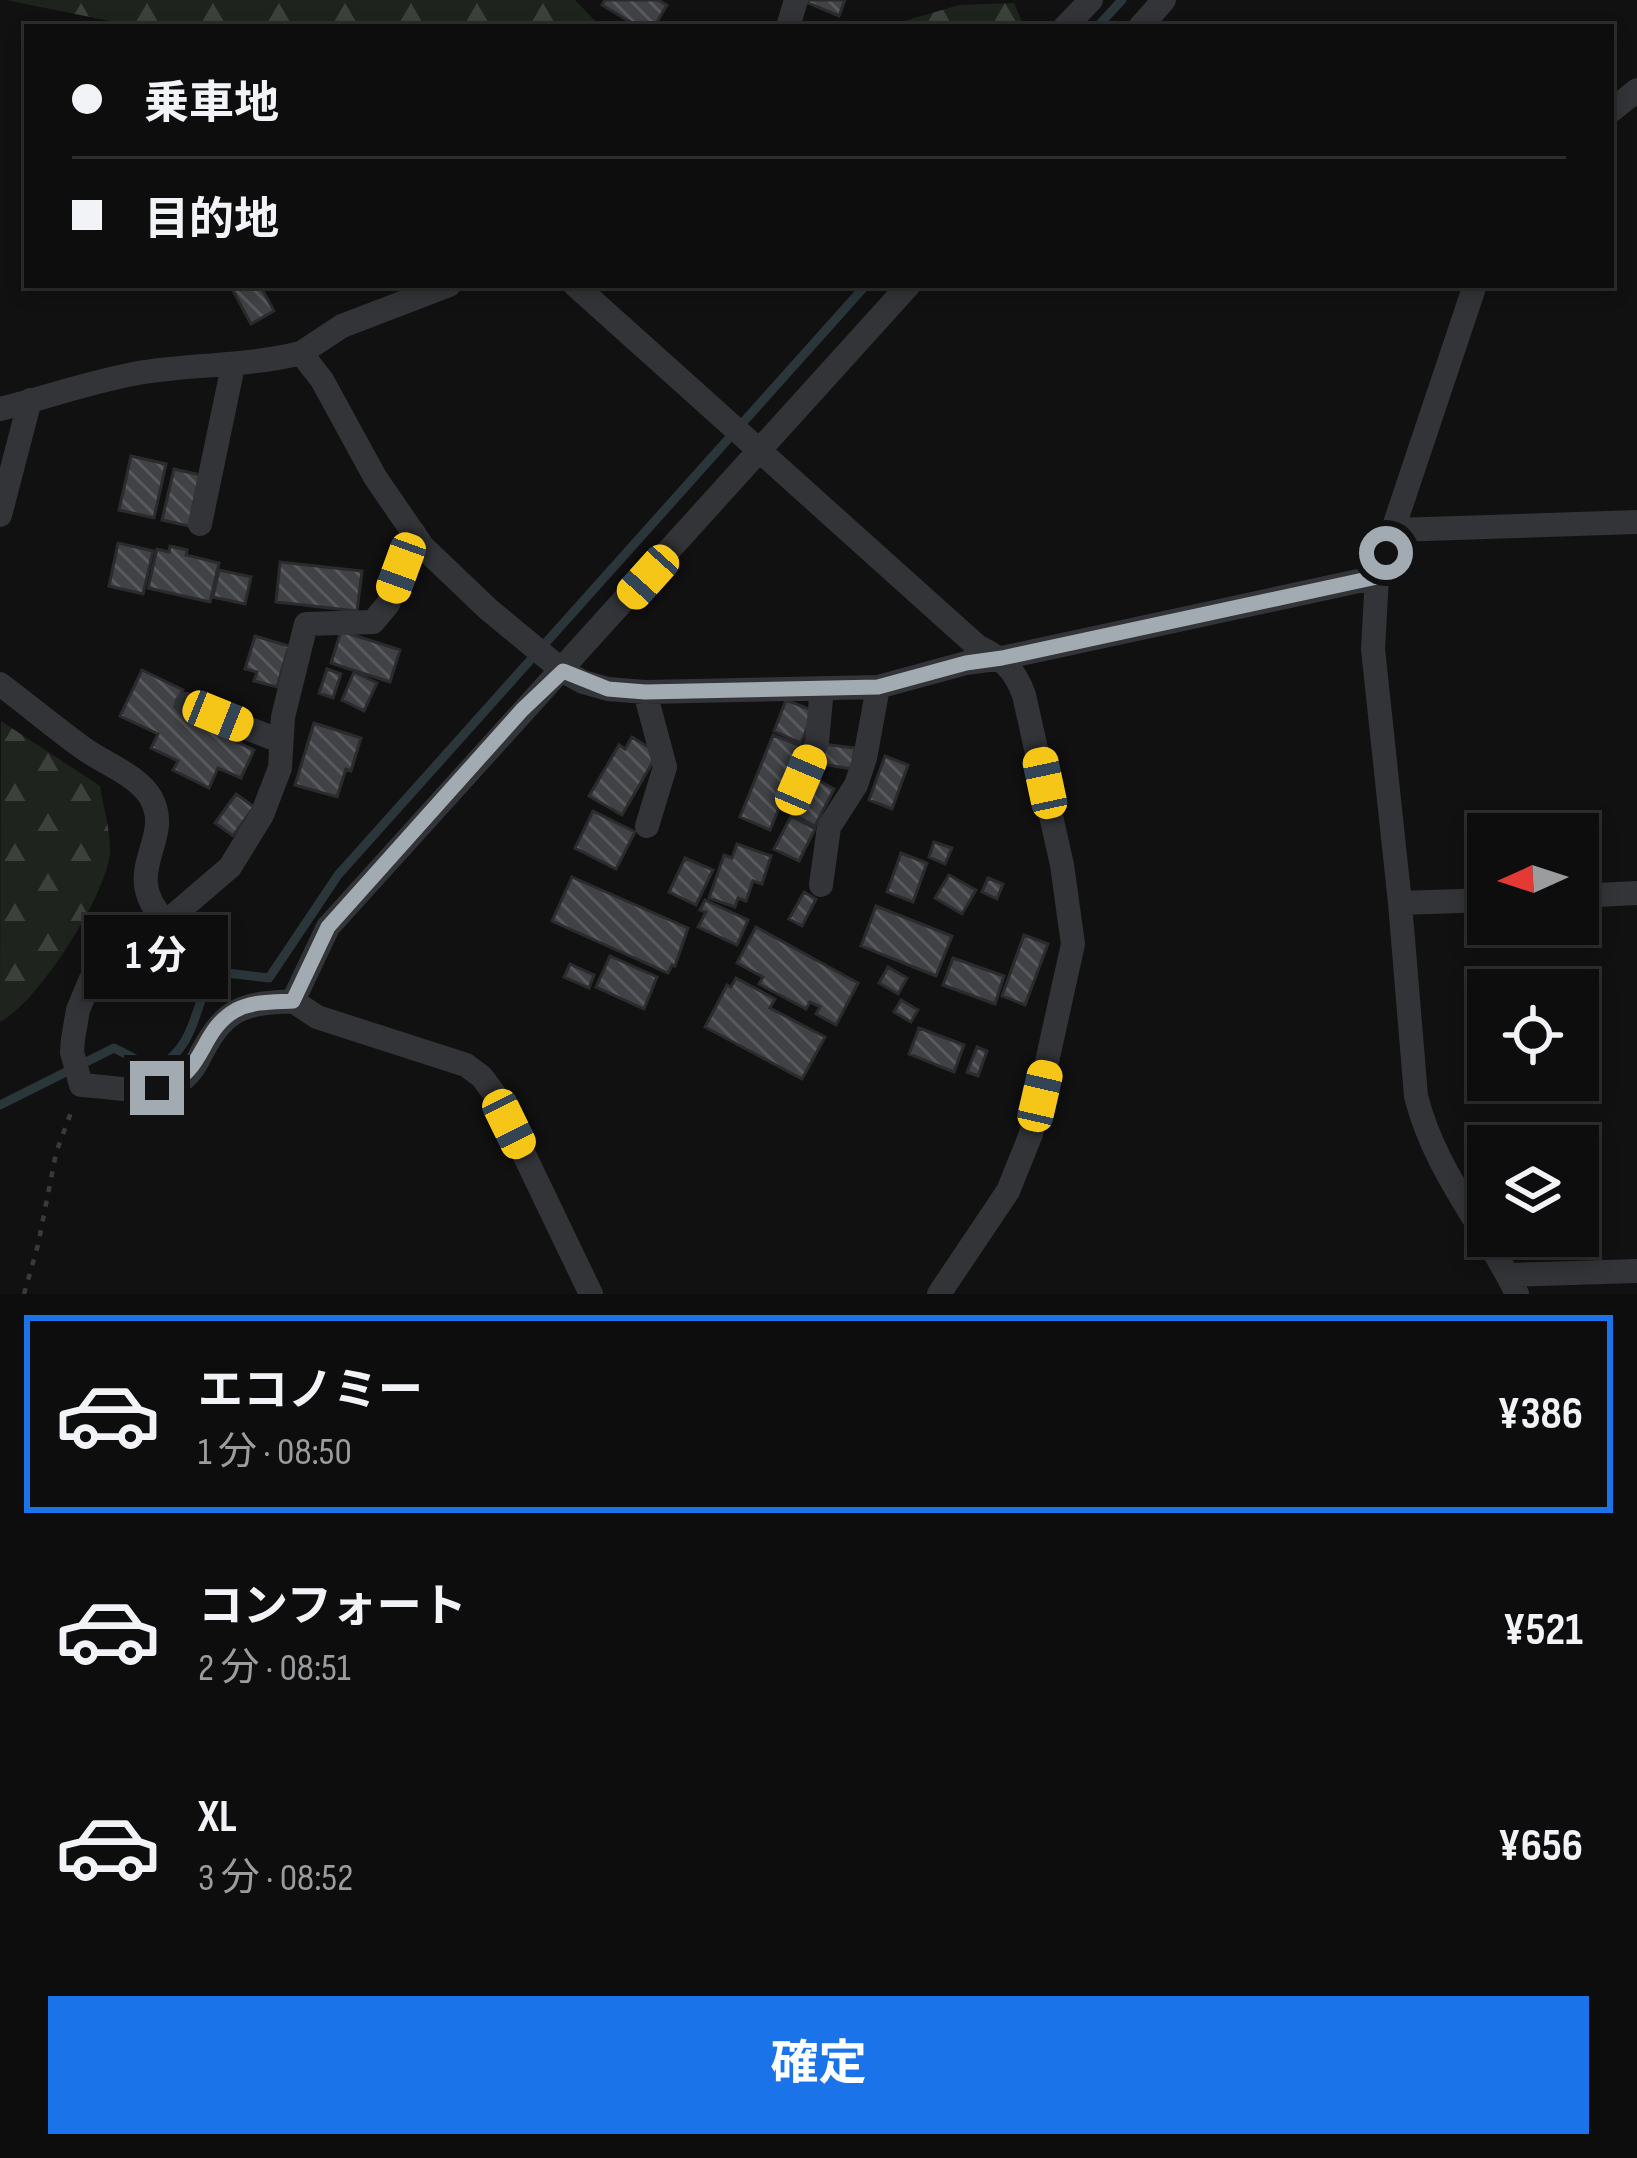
<!DOCTYPE html>
<html lang="ja">
<head>
<meta charset="utf-8">
<style>
  :root { --surface:#0d0d0e; --page:#1b1b1c; --text:#f1f3f6; --muted:#9a9c9e; --line:#2d2d2e; --accent:#1a73e8 }
  body { margin:0; font-family:"Sofia Sans Condensed","Noto Sans JP",sans-serif; background:var(--page); color:var(--text); height:100vh; display:flex; flex-direction:column; font-size:45px; white-space:nowrap }
  * { box-sizing:border-box; margin:0 }
  p { font-size:39px; color:var(--muted) }
  .icon { flex:none; width:66px; height:66px; fill:none; stroke:currentColor; stroke-width:2; stroke-linecap:round; stroke-linejoin:round }
  .map { position:relative; height:1294px; overflow:hidden }
  .side { display:flex; flex-direction:column; background:var(--surface); flex:1 }
  .side>* { flex:none }
  .hud { position:absolute; left:24px; top:24px; width:1590px; height:264px; border-radius:0px; box-shadow:0 6px 18px #0003,0 0 0 3px var(--line); display:grid; align-content:center; height:264px; padding:0 48px; background:var(--surface) }
  .needle { width:78px; rotate:267deg }
  .tools { position:absolute; left:1467px; top:813px; display:grid; gap:24px }
  .tools a { display:grid; place-items:center; width:132px; height:132px; border-radius:0px; background:var(--surface); box-shadow:0 6px 18px #0003,0 0 0 3px var(--line); font-size:60px }
  .end { position:absolute; width:54px; height:54px; margin:-27px; border:15px solid #a3abb2; background:#111; box-shadow:0 0 0 6px #111 }
  .from { border-radius:50% }
  .bubble { position:absolute; height:84px; border-radius:0px; background:var(--surface); box-shadow:0 6px 18px #0003,0 0 0 3px var(--line); font-size:39px; font-weight:700; line-height:84px; text-align:center }
  .car { position:absolute; width:36px; height:72px; margin:-36px -18px; border-radius:15px; box-shadow:0 0 9px 3px #0007; background:linear-gradient(#f5c518 24%,#345 0 40%,#f5c518 0 76%,#345 0 86%,#f5c518 0) }
  .hud b { display:flex; align-items:center; gap:42px; height:114px; font-size:45px }
  .hud b+b { border-top:3px solid var(--line) }
  .hud i { width:30px; height:30px; background:var(--text) }
  ul { padding:21px 0 0; list-style:none }
  li { display:flex; align-items:center; gap:36px; height:198px; margin:0 24px 18px; padding:0 24px; border:6px solid transparent; border-radius:0px }
  li div { flex:1 }
  li b { display:block; font-size:45px }
  li em { font-style:normal; font-weight:700 }
  li.current { border-color:var(--accent) }
  li>.icon { width:108px; height:108px; stroke-width:1.5 }
  .primary-button { display:flex; gap:24px; margin-top:auto; padding:24px 48px }
  .primary-button a { flex:1; height:138px; border-radius:0px; background:var(--accent); color:#fff; font-size:48px; font-weight:700; line-height:138px; text-align:center }
  .map>svg:first-child { display:block }
</style>
</head>
<body>
<div class="map">
<svg width="1637" height="1294" viewBox="0 0 1637 1294">
  <defs>
    <pattern id="forest-firs" width="22" height="20" patternUnits="userSpaceOnUse" patternTransform="scale(3)"><rect width="22" height="20" fill="#1e241d"/><path d="M5 1l3.5 6h-7zM16 11l3.5 6h-7z" fill="#3c413b"/></pattern>
    <pattern id="building-back-hatch" width="6" height="6" patternUnits="userSpaceOnUse" patternTransform="scale(3)"><rect width="6" height="6" fill="#404245"/><path d="M-1 5l2 2M0 0l6 6M5-1l2 2" fill="none" stroke="#585b5d"/></pattern>
  </defs>
  <rect width="100%" height="100%" fill="#111112"/>
  <path fill="url(#forest-firs)" d="M6 0H575L601 27H113L110 21Z
    M1014 3 1024 27H884L959 5Z
    M1 721 100 786C103 807 111 831 110 852 108 893 37 1004 0 1022Z"/>
  <g fill="none" stroke-linecap="round" stroke-linejoin="round">
    <path stroke="#2b363a" stroke-width="9" d="M1097 27 1122 0
      M0 1105 114 1048 155 1069C191 1050 194 1018 207 982L227 973 269 978 338 875 866 285"/>
  </g>
  <path fill="url(#building-back-hatch)" stroke="#2b2b2e" stroke-width="3" d="M605 0H658L667 5 654 27H639L602 5Z
    M809 0H845L839 16 808 3Z
    M234 285H260L274 311 251 324 231 287Z
    M131 456 166 464 154 518 119 510Z
    M174 469 200 475 189 526 162 520Z
    M118 543 153 551 143 594 109 586Z
    M170 546 187 550 186 555 219 563 210 602 148 588 157 549 169 552Z
    M280 562 362 571 357 611 276 602Z
    M219 570 251 577 245 604 213 597Z
    M341 631 400 650 390 682 331 663Z
    M255 636 289 646 277 687 254 681 257 672 245 669Z
    M327 669 341 674 333 698 319 693Z
    M142 670 183 690 175 707 232 734 230 739 254 750 241 778 218 768 209 788 173 770 178 761 151 748 158 734 120 716Z
    M354 672 377 683 364 711 342 700Z
    M786 700 814 711 801 743 774 731Z
    M314 723 361 738 351 771 346 769 337 797 295 785Z
    M773 735 804 747 770 830 740 817Z
    M632 737 658 753 622 815 589 796 619 745 625 749Z
    M823 744 855 748 852 769 821 764Z
    M885 756 908 765 892 809 869 800Z
    M813 777 834 789 815 826 793 814Z
    M236 794 254 807 233 836 215 823Z
    M593 811 635 832 616 869 575 848Z
    M791 816 815 829 799 861 774 849Z
    M934 842 952 848 945 864 929 857Z
    M737 844 771 856 762 884 753 881 746 901 738 898 735 907 709 898 724 855 732 858Z
    M901 853 927 863 913 902 887 892Z
    M685 858 713 870 696 905 669 892Z
    M949 875 976 890 962 914 935 898Z
    M572 877 688 928 675 966 672 965 668 973 552 921Z
    M988 878 1003 884 997 899 982 892Z
    M804 892 816 899 802 926 789 919Z
    M705 900 748 920 737 945 698 927 706 912 700 910Z
    M876 906 952 936 936 976 861 946Z
    M756 927 858 983 836 1025 816 1014 820 1007 810 1002 806 1009 759 984 763 977 737 963Z
    M1024 935 1048 944 1025 1005 1002 996Z
    M610 956 657 977 644 1009 596 987Z
    M953 958 1004 976 995 1004 943 985Z
    M570 964 594 975 589 988 564 977Z
    M888 967 907 978 898 994 879 983Z
    M736 978 775 999 770 1008 825 1037 802 1079 705 1027 727 985 731 987Z
    M901 1000 918 1010 911 1022 894 1012Z
    M919 1028 964 1045 954 1072 909 1054Z
    M977 1047 987 1051 978 1076 967 1072Z"/>
  <g fill="none" stroke-linecap="round" stroke-linejoin="round">
    <path stroke="#383b3e" stroke-width="4.5" stroke-dasharray="6 9" stroke-linecap="butt" d="M24 1294 38 1245 56 1153 73 1107"/>
    <path stroke="#323437" stroke-width="24" d="M788 27 796 0
      M1065 27 1091 0
      M1140 27 1164 0
      M1611 111 1637 90
      M575 285 977 646C1003 659 1014 668 1024 695L1062 865 1073 944 1031 1134 1008 1191 939 1294
      M1475 285 1377 577 1373 649 1400 903 1416 1096C1434 1170 1485 1227 1517 1294
      M301 353 342 326 449 285
      M0 409C48 397 95 380 144 372 197 364 249 366 301 353L322 380 375 477 423 547 488 609 563 671 583 682 608 689 645 692 878 687 966 663 1002 658 1377 577
      M0 515 30 400
      M200 524 233 366
      M1395 530 1637 522
      M414 533 388 604 373 622 306 624 283 717 280 768 262 815 230 867 166 922 111 957 90 981 78 1010 73 1039 72 1052 81 1085C108 1086 152 1097 177 1083 188 1077 196 1065 201 1054 226 1007 242 1004 293 1001L317 1017 466 1065 482 1077 496 1096 591 1294
      M0 684C28 705 54 727 83 748 103 763 138 775 151 798 175 841 117 872 166 922
      M645 692 665 767 647 826
      M186 704 280 741
      M801 780 817 742 822 688
      M821 885 829 827 856 785 865 758 878 687
      M1578 896 1637 893
      M1400 903 1488 900
      M293 1001 328 927 909 285
      M1508 1275 1637 1271"/>
  </g>
  <g fill="none" stroke-linecap="round" stroke-linejoin="round">
    <path stroke="#a3abb2" stroke-width="15" d="M157 1088C207 1076 197 1032 236 1010 253 1001 274 1002 293 1001L328 927 522 710 563 671 608 689 645 692 878 687 966 663 1002 658 1377 577 1386 553"/>
  </g>
</svg>
<div class="tools">
<a><svg class="needle" viewBox="-14 -14 28 28"><path d="M0-13l5 13h-10z" fill="#e53935"/><path d="M0 13l5-13h-10z" fill="#9a9c9e"/></svg></a>
<a><svg class="icon" aria-label="locate" viewBox="0 0 24 24"><circle cx="12" cy="12" r="6"/><path d="M12 2v4M12 18v4M2 12h4M18 12h4"/></svg></a>
<a><svg class="icon" aria-label="layers" viewBox="0 0 24 24"><path d="M12 4l9 5-9 5-9-5zM3 14l9 5 9-5"/></svg></a>
</div>
<i class="end from" style="left:1386px;top:553px"></i>
<i class="end" style="left:157px;top:1088px"></i>
<div class="bubble" style="left:84px;top:915px;width:144px">1 分</div>
<i class="car" style="left:401px;top:568px;rotate:200deg"></i>
<i class="car" style="left:648px;top:577px;rotate:222deg"></i>
<i class="car" style="left:218px;top:716px;rotate:112deg"></i>
<i class="car" style="left:801px;top:780px;rotate:23deg"></i>
<i class="car" style="left:1045px;top:783px;rotate:348deg"></i>
<i class="car" style="left:1040px;top:1096px;rotate:13deg"></i>
<i class="car" style="left:509px;top:1124px;rotate:154deg"></i>
<div class="hud">
<b><i class="from"></i>乗車地</b>
<b><i></i>目的地</b>
</div>
</div>
<section class="side">
<ul>
<li class="current"><svg class="icon" aria-label="car" viewBox="0 0 24 24"><path d="M5 17H2v-5l4-1 3-4h7l3 4 3 1v5h-3M9 17h6M6 11h13"/><circle cx="7" cy="17" r="2"/><circle cx="17" cy="17" r="2"/></svg><div><b>エコノミー</b><p>1 分 · 08:50</p></div><em>¥386</em></li>
<li><svg class="icon" aria-label="car" viewBox="0 0 24 24"><path d="M5 17H2v-5l4-1 3-4h7l3 4 3 1v5h-3M9 17h6M6 11h13"/><circle cx="7" cy="17" r="2"/><circle cx="17" cy="17" r="2"/></svg><div><b>コンフォート</b><p>2 分 · 08:51</p></div><em>¥521</em></li>
<li><svg class="icon" aria-label="car" viewBox="0 0 24 24"><path d="M5 17H2v-5l4-1 3-4h7l3 4 3 1v5h-3M9 17h6M6 11h13"/><circle cx="7" cy="17" r="2"/><circle cx="17" cy="17" r="2"/></svg><div><b>XL</b><p>3 分 · 08:52</p></div><em>¥656</em></li>
</ul>
<div class="primary-button"><a>確定</a></div>
</section>
</body>
</html>
